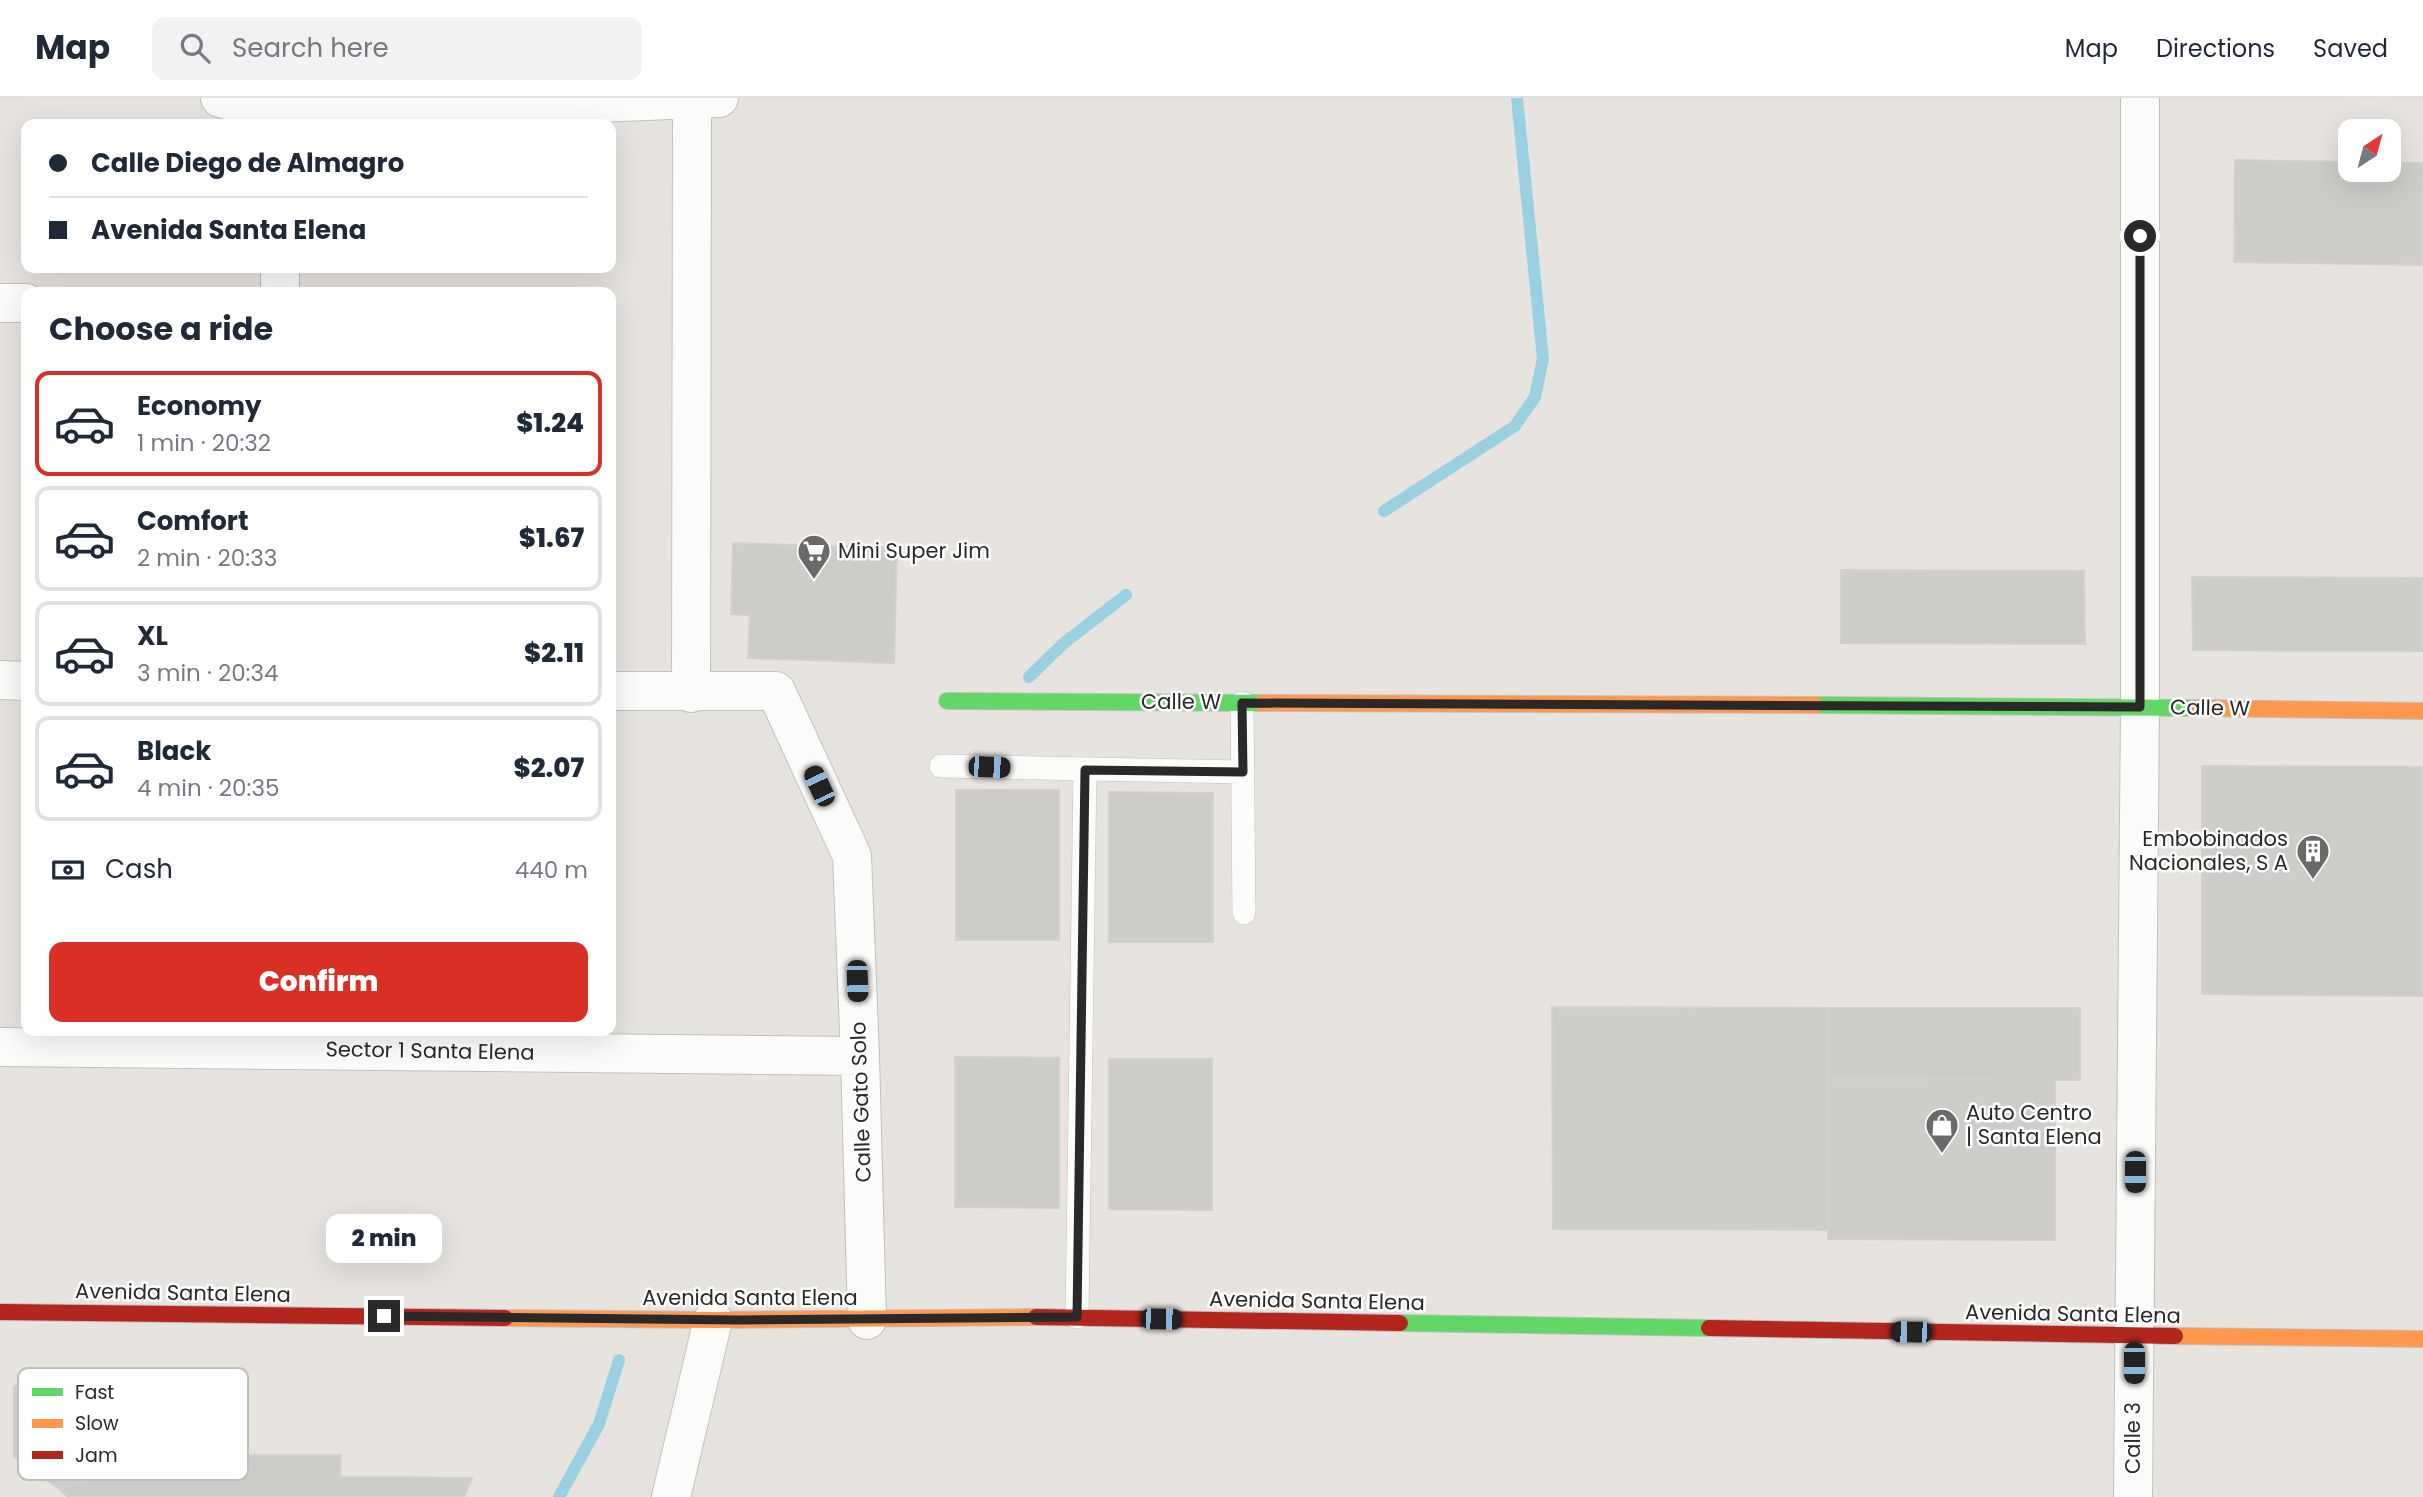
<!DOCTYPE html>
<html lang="en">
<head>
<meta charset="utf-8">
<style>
  :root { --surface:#fff; --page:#f2f2f3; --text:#1f2937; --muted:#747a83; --line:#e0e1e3; --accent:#d93025 }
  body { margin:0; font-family:Poppins,sans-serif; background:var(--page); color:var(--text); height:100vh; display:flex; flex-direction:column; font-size:26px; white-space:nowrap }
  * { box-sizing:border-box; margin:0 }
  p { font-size:23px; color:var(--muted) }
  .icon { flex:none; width:38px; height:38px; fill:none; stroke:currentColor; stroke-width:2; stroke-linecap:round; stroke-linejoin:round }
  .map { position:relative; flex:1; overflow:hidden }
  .details { position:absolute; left:21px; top:189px; width:595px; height:749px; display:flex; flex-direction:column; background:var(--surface); border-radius:14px; box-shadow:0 7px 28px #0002 }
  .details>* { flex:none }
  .guide { position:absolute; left:21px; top:21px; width:595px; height:154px; border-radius:14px; box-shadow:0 7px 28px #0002; display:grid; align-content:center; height:154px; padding:0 28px; background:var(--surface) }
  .needle { width:46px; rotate:36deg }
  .buttons { position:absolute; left:2338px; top:21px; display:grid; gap:14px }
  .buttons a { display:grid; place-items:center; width:63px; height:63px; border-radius:14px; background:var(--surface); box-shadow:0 7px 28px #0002; font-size:35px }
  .end { position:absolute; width:32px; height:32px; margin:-16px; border:9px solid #292929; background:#fff; box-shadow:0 0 0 4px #fff }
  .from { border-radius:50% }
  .bubble { position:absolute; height:49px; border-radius:14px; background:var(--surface); box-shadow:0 7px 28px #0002; font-size:23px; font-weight:800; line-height:49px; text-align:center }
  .car { position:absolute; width:21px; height:42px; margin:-21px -10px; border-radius:9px; box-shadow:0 0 5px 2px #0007; background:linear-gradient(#222 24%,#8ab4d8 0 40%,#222 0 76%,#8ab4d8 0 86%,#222 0) }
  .guide b { display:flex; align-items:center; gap:24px; height:66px; font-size:26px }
  .guide b+b { border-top:2px solid var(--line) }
  .guide i { width:18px; height:18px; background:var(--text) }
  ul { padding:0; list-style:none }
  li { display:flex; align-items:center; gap:21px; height:105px; margin:0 14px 10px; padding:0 14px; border:4px solid var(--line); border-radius:14px }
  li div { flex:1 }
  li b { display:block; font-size:26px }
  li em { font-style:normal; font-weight:800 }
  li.active { border-color:var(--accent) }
  li>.icon { width:63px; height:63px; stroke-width:1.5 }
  h2 { padding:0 28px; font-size:32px; line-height:84px }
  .pay { display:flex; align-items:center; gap:18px; height:77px; padding:0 28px; font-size:26px }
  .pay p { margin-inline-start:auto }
  .button { display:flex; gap:14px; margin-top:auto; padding:14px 28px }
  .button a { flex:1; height:80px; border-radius:14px; background:var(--accent); color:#fff; font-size:28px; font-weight:800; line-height:80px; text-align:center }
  header { display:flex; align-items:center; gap:42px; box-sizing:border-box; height:98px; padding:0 35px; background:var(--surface); border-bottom:2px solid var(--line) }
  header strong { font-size:33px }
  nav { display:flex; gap:38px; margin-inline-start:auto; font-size:24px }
  .search { width:490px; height:63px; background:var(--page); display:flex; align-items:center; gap:18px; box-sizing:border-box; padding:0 24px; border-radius:14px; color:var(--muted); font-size:26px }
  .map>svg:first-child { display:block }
</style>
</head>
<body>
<header>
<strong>Map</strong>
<div class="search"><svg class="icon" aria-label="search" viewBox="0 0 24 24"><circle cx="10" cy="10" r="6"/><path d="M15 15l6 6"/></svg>Search here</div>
<nav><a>Map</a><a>Directions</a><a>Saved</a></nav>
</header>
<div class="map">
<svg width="2423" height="1399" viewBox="0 0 2423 1399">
  <rect width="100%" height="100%" fill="#e7e4e0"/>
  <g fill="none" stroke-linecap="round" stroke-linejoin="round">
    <path stroke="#9bd0e1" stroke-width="12" d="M1384 413 1515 328 1535 299 1543 261 1517 0
      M1029 579 1064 545 1126 497
      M559 1399 599 1326 619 1262"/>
  </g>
  <path fill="#ceccc9" stroke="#d2d0cc" stroke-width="2" d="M2235 62 2350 64V72H2389V65H2423V167L2234 164Z
    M733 445 897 450 894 565 748 560 750 517 731 516Z
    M1841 472 2084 473 2085 546 1841 545Z
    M2192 479 2423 480V553L2193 552Z
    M2202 668 2423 669V898L2202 896Z
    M956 692H1059V842H956Z
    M1109 694 1213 695V844H1109Z
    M1552 909 1827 910 1829 1132 1553 1131Z
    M1827 910H2080V982L1828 981Z
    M955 959 1059 960V1110L955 1109Z
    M1109 961H1212V1112L1109 1111Z
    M1828 981 2055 982V1142L1828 1141Z
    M106 1287 108 1377H98L59 1391 14 1359V1288Z
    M176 1357H341L340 1379 472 1380 464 1399H68L59 1391 98 1377H176Z"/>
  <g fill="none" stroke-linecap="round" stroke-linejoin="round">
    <defs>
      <path id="lane" d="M1242 605 1244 815
        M941 668 1243 674
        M1077 1219 1085 672"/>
      <path id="street" d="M220 0 285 18 719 0
        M280 194V170
        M0 205H26
        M0 582 26 583
        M611 593H776L852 758 860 958 867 1222
        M691 595 692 1
        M0 949 860 958
        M671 1399 713 1222
        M2133 1399 2140 609V0"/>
      <path id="fast" d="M947 603 1262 605
        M1815 607 2198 610
        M1400 1225 1709 1230"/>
      <path id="slow" d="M1262 605 1815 607
        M2198 610 2423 613
        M505 1220 713 1222 1036 1219
        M2175 1238 2423 1241"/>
      <path id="jam" d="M0 1214 505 1220
        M1036 1219 1400 1225
        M1709 1230 2175 1238"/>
    </defs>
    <use href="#lane" stroke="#c1c0c1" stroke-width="24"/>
    <use href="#street" stroke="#c1c0c1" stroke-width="40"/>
    <use href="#fast" stroke="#c1c0c1" stroke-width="18"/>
    <use href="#slow" stroke="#c1c0c1" stroke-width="18"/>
    <use href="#jam" stroke="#c1c0c1" stroke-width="18"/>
    <use href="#lane" stroke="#fbfbfa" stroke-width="23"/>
    <use href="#street" stroke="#fbfbfa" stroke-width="38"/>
    <use href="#fast" stroke="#63d668" stroke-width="16"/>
    <use href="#slow" stroke="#ff974d" stroke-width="16"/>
    <use href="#jam" stroke="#b3261e" stroke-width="16"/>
  </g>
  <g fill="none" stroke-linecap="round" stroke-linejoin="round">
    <path stroke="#292929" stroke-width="9" d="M384 1218 739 1222 1077 1219 1085 672 1243 674 1242 605 2140 609V138"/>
  </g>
  <defs>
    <symbol id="supermarket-pin" viewBox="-11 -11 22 30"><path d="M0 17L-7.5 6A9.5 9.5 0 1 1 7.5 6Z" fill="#6c6a69" stroke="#fff"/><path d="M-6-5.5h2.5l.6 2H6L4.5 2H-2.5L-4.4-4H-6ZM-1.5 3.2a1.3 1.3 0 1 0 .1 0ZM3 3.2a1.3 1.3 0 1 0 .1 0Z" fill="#fff"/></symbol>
    <symbol id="building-pin" viewBox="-11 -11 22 30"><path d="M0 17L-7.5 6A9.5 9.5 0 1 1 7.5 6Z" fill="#6c6a69" stroke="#fff"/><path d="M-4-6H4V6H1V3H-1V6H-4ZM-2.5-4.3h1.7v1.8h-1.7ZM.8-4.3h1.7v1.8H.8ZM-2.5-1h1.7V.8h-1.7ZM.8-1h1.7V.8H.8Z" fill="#fff"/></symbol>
    <symbol id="shop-pin" viewBox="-11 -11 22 30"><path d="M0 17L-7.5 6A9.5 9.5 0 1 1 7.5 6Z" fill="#6c6a69" stroke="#fff"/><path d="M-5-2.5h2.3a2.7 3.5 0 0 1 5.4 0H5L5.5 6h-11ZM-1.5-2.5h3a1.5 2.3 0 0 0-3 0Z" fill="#fff"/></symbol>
  </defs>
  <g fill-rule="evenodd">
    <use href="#supermarket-pin" x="795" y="434" width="38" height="52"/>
    <use href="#building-pin" x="2294" y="734" width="38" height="52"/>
    <use href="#shop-pin" x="1923" y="1008" width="38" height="52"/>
  </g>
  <g text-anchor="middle" stroke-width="5" stroke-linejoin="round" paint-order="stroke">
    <g font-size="21" fill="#292929" stroke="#fff" text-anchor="start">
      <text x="838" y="460">Mini Super Jim</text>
      <text x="2288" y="748" text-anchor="end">Embobinados<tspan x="2288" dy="24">Nacionales, S A</tspan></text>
      <text x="1966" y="1022">Auto Centro<tspan x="1966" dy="24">| Santa Elena</tspan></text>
    </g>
    <g font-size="21" fill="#292929" stroke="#fff">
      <text x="1181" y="611">Calle W</text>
      <text transform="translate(2210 610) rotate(1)" y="7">Calle W</text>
      <text transform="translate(430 953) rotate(1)" y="7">Sector 1 Santa Elena</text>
      <text transform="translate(861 1004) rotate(-92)" y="7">Calle Gato Solo</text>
      <text transform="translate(183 1195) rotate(1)" y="7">Avenida Santa Elena</text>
      <text x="750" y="1207">Avenida Santa Elena</text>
      <text transform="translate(1317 1203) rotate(1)" y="7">Avenida Santa Elena</text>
      <text transform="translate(2073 1216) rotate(1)" y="7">Avenida Santa Elena</text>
      <text transform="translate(2133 1340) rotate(-90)" y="7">Calle 3</text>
    </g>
  </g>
  <rect x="18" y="1270" width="230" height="112" rx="10" fill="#fff" stroke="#bfbfbf" stroke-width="2"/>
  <rect x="32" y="1290" width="31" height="8" fill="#63d668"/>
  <rect x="32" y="1321" width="31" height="9" fill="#ff974d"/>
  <rect x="32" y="1353" width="31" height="8" fill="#b3261e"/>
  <g font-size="19" fill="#292929">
    <text x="75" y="1301">Fast</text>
    <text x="75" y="1332">Slow</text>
    <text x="75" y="1364">Jam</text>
  </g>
</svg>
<div class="buttons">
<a><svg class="needle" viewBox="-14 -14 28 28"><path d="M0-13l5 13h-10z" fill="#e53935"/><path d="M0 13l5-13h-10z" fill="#747a83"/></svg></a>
</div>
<i class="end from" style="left:2140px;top:138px"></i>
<i class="end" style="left:384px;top:1218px"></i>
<div class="bubble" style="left:326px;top:1116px;width:116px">2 min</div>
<i class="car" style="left:989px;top:669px;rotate:92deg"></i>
<i class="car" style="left:819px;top:688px;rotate:335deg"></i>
<i class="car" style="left:857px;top:883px;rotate:178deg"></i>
<i class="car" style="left:2135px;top:1074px;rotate:180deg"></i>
<i class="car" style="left:1161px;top:1221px;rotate:91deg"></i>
<i class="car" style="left:1911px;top:1234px;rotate:271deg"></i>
<i class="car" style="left:2134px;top:1265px;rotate:180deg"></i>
<div class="guide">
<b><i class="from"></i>Calle Diego de Almagro</b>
<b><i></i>Avenida Santa Elena</b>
</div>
<section class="details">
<h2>Choose a ride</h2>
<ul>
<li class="active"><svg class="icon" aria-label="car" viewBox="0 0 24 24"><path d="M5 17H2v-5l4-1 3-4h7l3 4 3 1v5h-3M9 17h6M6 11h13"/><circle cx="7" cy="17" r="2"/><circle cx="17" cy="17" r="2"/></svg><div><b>Economy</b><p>1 min · 20:32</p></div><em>$1.24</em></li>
<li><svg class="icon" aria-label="car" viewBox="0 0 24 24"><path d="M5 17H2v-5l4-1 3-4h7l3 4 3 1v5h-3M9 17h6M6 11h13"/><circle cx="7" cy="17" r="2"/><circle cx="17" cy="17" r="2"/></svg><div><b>Comfort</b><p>2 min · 20:33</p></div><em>$1.67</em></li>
<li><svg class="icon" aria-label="car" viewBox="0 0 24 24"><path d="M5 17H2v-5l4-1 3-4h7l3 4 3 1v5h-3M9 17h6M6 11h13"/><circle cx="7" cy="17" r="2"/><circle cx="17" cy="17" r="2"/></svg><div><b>XL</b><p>3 min · 20:34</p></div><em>$2.11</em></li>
<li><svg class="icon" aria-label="car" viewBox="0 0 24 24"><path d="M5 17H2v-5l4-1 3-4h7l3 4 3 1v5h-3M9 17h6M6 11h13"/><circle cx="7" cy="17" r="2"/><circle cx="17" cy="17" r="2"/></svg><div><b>Black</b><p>4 min · 20:35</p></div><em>$2.07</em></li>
</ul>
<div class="pay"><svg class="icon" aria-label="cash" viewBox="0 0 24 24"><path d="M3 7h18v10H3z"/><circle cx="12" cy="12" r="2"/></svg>Cash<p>440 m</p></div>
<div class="button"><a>Confirm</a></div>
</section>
</div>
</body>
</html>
